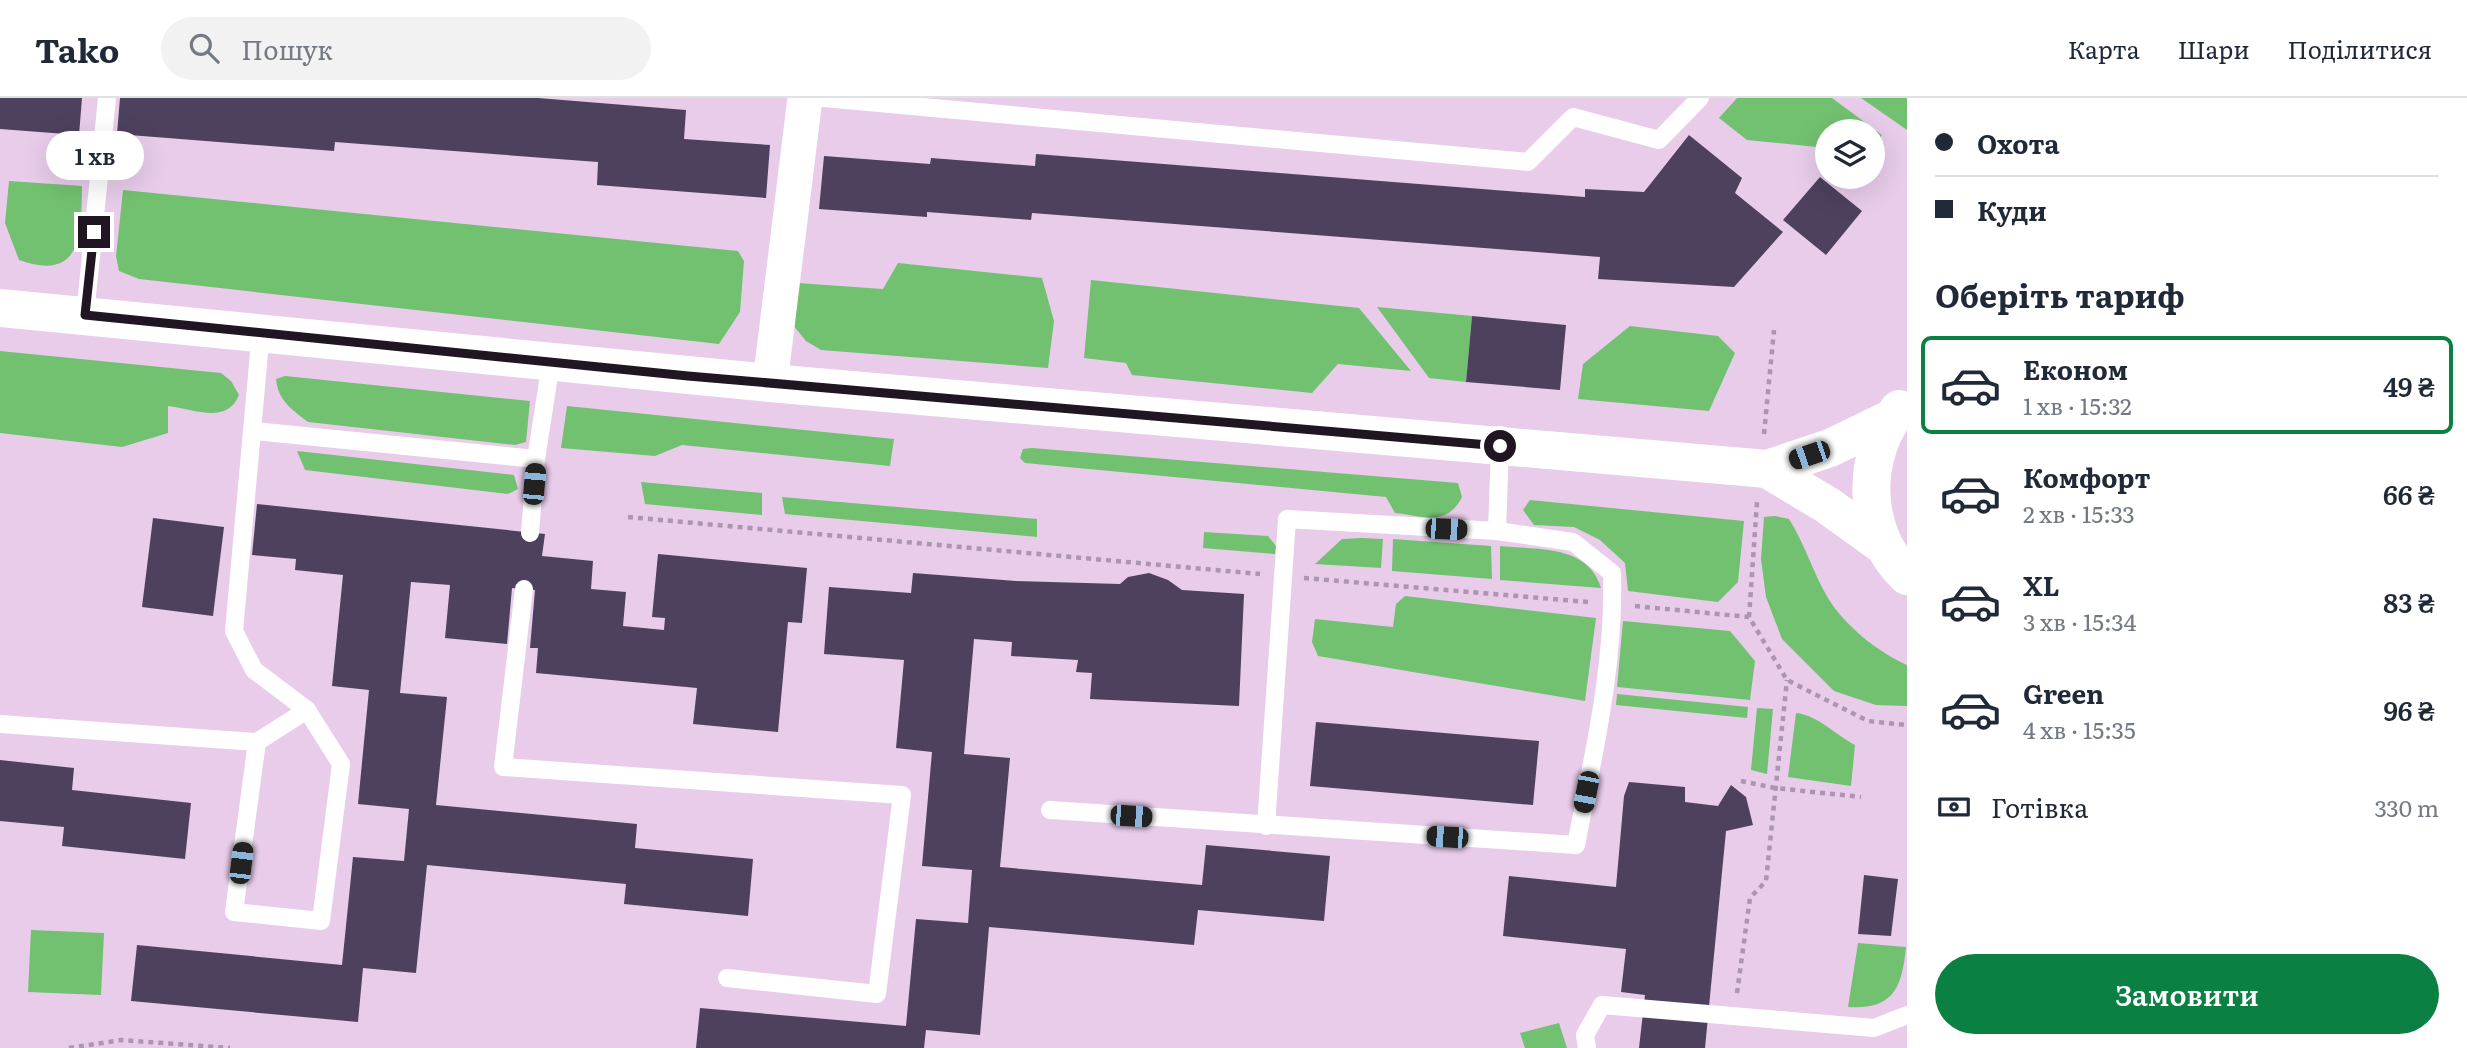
<!DOCTYPE html>
<html lang="uk">
<head>
<meta charset="utf-8">
<style>
  :root { --surface:#fff; --page:#f2f2f3; --text:#1f2937; --muted:#747a83; --line:#e0e1e3; --accent:#0b8043 }
  body { margin:0; font-family:Literata,serif; background:var(--page); color:var(--text); height:100vh; display:flex; flex-direction:column; font-size:26px; white-space:nowrap }
  * { box-sizing:border-box; margin:0 }
  p { font-size:23px; color:var(--muted) }
  .icon { flex:none; width:38px; height:38px; fill:none; stroke:currentColor; stroke-width:2; stroke-linecap:round; stroke-linejoin:round }
  .map { position:relative; flex:1; overflow:hidden }
  .details { display:flex; flex-direction:column; background:var(--surface); width:560px }
  .details>* { flex:none }
  .top-card { display:grid; align-content:center; height:154px; padding:0 28px; background:var(--surface) }
  .controls { position:absolute; left:1815px; top:21px; display:grid; gap:14px }
  .controls a { display:grid; place-items:center; width:70px; height:70px; border-radius:50%; background:var(--surface); box-shadow:0 7px 28px #0002; font-size:35px }
  .end { position:absolute; width:32px; height:32px; margin:-16px; border:9px solid #201621; background:#fff; box-shadow:0 0 0 4px #fff }
  .from { border-radius:50% }
  .bubble { position:absolute; height:49px; border-radius:24px; background:var(--surface); box-shadow:0 7px 28px #0002; font-size:23px; font-weight:600; line-height:49px; text-align:center }
  .car { position:absolute; width:21px; height:42px; margin:-21px -10px; border-radius:9px; box-shadow:0 0 5px 2px #0007; background:linear-gradient(#222 24%,#8ab4d8 0 40%,#222 0 76%,#8ab4d8 0 86%,#222 0) }
  .top-card b { display:flex; align-items:center; gap:24px; height:66px; font-size:26px }
  .top-card b+b { border-top:2px solid var(--line) }
  .top-card i { width:18px; height:18px; background:var(--text) }
  ul { padding:0; list-style:none }
  li { display:flex; align-items:center; gap:21px; height:98px; margin:0 14px 10px; padding:0 14px; border:4px solid transparent; border-radius:10px }
  li div { flex:1 }
  li b { display:block; font-size:26px }
  li em { font-style:normal; font-weight:600 }
  li.current { border-color:var(--accent) }
  li>.icon { width:63px; height:63px; stroke-width:1.5 }
  h2 { padding:0 28px; font-size:32px; line-height:84px }
  .pay { display:flex; align-items:center; gap:18px; height:77px; padding:0 28px; font-size:26px }
  .pay p { margin-inline-start:auto }
  .cta { display:flex; gap:14px; margin-top:auto; padding:14px 28px }
  .cta a { flex:1; height:80px; border-radius:42px; background:var(--accent); color:#fff; font-size:28px; font-weight:600; line-height:80px; text-align:center }
  header { display:flex; align-items:center; gap:42px; box-sizing:border-box; height:98px; padding:0 35px; background:var(--surface); border-bottom:2px solid var(--line) }
  header strong { font-size:33px }
  nav { display:flex; gap:38px; margin-inline-start:auto; font-size:24px }
  .search { width:490px; height:63px; background:var(--page); display:flex; align-items:center; gap:18px; box-sizing:border-box; padding:0 24px; border-radius:38px; color:var(--muted); font-size:26px }
  main { display:flex; flex:1; min-height:0 }
  .map>svg:first-child { display:block }
</style>
</head>
<body>
<header>
<strong>Tako</strong>
<div class="search"><svg class="icon" aria-label="search" viewBox="0 0 24 24"><circle cx="10" cy="10" r="6"/><path d="M15 15l6 6"/></svg>Пошук</div>
<nav><a>Карта</a><a>Шари</a><a>Поділитися</a></nav>
</header>
<main>
<div class="map">
<svg width="1907" height="950" viewBox="0 0 1907 950">
  <rect width="100%" height="100%" fill="#e8ccea"/>
  <path fill="#72c170" d="M1737 0H1832L1882 37 1873 49 1872 33H1827V50L1747 42 1719 20Z
    M1861 0H1907V32Z
    M9 83 82 88C81 133 84 185 19 162L5 125Z
    M123 92 738 153 744 163 740 214 719 246 139 181 119 173 116 158Z
    M898 165 1042 180 1054 223 1048 270 821 252 806 243 793 227 798 185 883 191Z
    M1091 182 1359 210 1411 273 1338 266 1312 295 1132 277 1126 265 1084 260Z
    M1377 209 1472 218 1466 284 1429 280Z
    M1630 228 1718 238 1735 255 1709 313 1578 301 1583 266Z
    M0 253 221 275 231 283 239 297C227 327 194 311 168 308V335L122 349 0 335Z
    M285 278 530 303 526 344 515 347 308 324C291 311 278 302 276 281Z
    M567 308 894 341 890 368 682 347 655 358 561 350Z
    M1032 350 1458 385 1462 399C1447 429 1423 418 1395 415L1386 399 1025 365 1020 360 1023 351Z
    M297 353 514 377 518 391 508 396 305 372Z
    M641 384 762 395V417L645 406Z
    M782 399 1037 421V439L785 416Z
    M1530 402 1744 423 1738 484 1718 504 1628 493 1625 465 1600 442 1574 429 1534 427 1523 412Z
    M1775 418 1789 421C1805 446 1813 475 1828 500 1845 528 1878 554 1907 567V608L1876 607 1834 593 1782 541 1766 499 1761 461 1764 419Z
    M1204 434 1268 438 1276 448 1275 456 1203 450Z
    M1362 440 1383 441 1381 470 1315 466 1342 441Z
    M1393 441 1491 448 1492 481 1392 473Z
    M1500 448C1537 452 1588 446 1601 490L1500 482Z
    M1405 498 1596 520 1585 603 1318 558 1312 544 1315 521 1393 529 1396 506Z
    M1623 523 1730 533 1755 563 1750 602 1617 589Z
    M1617 596 1748 609 1747 620 1616 607Z
    M1757 610 1773 611 1767 676 1751 672Z
    M1796 615C1817 617 1836 637 1855 647L1851 688 1788 679Z
    M31 832 104 835 101 897 28 894Z
    M1858 845 1906 849C1902 889 1894 912 1848 909Z
    M1559 925 1567 950H1525L1520 935Z"/>
  <path fill="#4d415e" d="M0 0H82L79 37 0 31Z
    M120 0H538L686 12 684 41 770 47 766 100 597 87 598 64 335 44 334 53 117 36Z
    M1689 37 1742 80 1735 95 1783 134 1734 189 1598 181 1600 159 1032 115 1031 122 927 114V119L819 111 824 58 930 66 931 60 1035 68 1036 56 1585 99V91L1644 94Z
    M1820 79 1862 113 1826 157 1783 122Z
    M1472 218 1566 227 1560 292 1466 284Z
    M257 406 545 436 542 458 593 463 591 491 626 494 623 528 664 532 665 520 652 519 658 456 807 470 802 525 788 524 778 634 693 626 697 590 536 575 538 550H530L535 492 512 490 507 546 445 540 450 487 411 484 400 595 447 599 436 707 637 726 635 750 753 761 748 818 624 806 626 786 427 767 416 875 363 870 358 924 131 903 137 847 342 867 353 759 404 763 409 711 358 706 369 592 332 588 343 477 295 472 296 461 252 457Z
    M153 420 224 429 213 518 142 509Z
    M913 475 1016 483 1120 486 1128 479 1149 475 1168 482 1182 492 1244 496 1239 608 1090 601 1092 575 1076 574 1078 562 1011 558 1012 544 974 541 964 656 1010 660 1000 769 1202 787 1206 747 1330 758 1324 823 1198 812 1194 847 989 829 980 937 926 932 924 950H696L700 910 906 928 916 821 968 825 972 772 922 768 932 654 896 650 904 562 824 556 829 489 911 495Z
    M1316 624 1539 643 1533 707 1310 688Z
    M0 662 74 670 72 692 191 705 185 761 62 748 64 729 0 723Z
    M1629 684 1685 689V704L1718 708 1731 687 1746 699 1753 727 1726 733 1705 950H1639L1645 897 1621 894 1626 851 1503 838 1509 778 1616 789 1624 698Z
    M1864 777 1898 781 1891 838 1858 836Z"/>
  <g fill="none" stroke-linecap="round" stroke-linejoin="round">
    <path stroke="#ac95ae" stroke-width="4.5" stroke-dasharray="5 5" stroke-linecap="butt" d="M1764 336 1774 232
      M628 419 1260 476
      M1304 480 1588 504
      M1635 508 1749 519 1787 582 1868 623 1907 627
      M1749 519 1757 404
      M1741 683 1775 690 1861 699
      M1737 895 1750 800 1766 783 1787 582
      M69 950 121 942 230 950"/>
    <path stroke="#fff" stroke-width="18" d="M824 0 1528 64 1573 19 1659 42 1700 0
      M85 217 107 0
      M261 233 234 533 254 572 307 612 341 666 321 823 234 814 257 644 307 612
      M254 333 536 361 551 265
      M530 435 536 361
      M524 491 503 669 902 697 877 896 727 880
      M0 626 257 644
      M1050 712 1576 747C1593 659 1615 566 1612 475L1573 444 1497 433 1500 348
      M1266 728 1287 421 1497 433
      M1587 950 1585 937 1602 907 1874 930 1907 917"/>
    <path stroke="#fff" stroke-width="35" d="M770 285 805 0"/>
    <path stroke="#fff" stroke-width="38" d="M0 210 770 285 1767 371 1830 350 1890 321
      M1899 311C1860 358 1862 436 1907 478
      M1767 371 1827 407 1884 448"/>
  </g>
  <g fill="none" stroke-linecap="round" stroke-linejoin="round">
    <path stroke="#201621" stroke-width="9" d="M94 134 85 217 688 278 1500 348"/>
  </g>
</svg>
<div class="controls">
<a><svg class="icon" aria-label="layers" viewBox="0 0 24 24"><path d="M12 4l9 5-9 5-9-5zM3 14l9 5 9-5"/></svg></a>
</div>
<i class="end from" style="left:1500px;top:348px"></i>
<i class="end" style="left:94px;top:134px"></i>
<div class="bubble" style="left:46px;top:33px;width:98px">1 хв</div>
<i class="car" style="left:1809px;top:357px;rotate:251deg"></i>
<i class="car" style="left:534px;top:386px;rotate:5deg"></i>
<i class="car" style="left:1446px;top:431px;rotate:92deg"></i>
<i class="car" style="left:1586px;top:694px;rotate:191deg"></i>
<i class="car" style="left:1131px;top:718px;rotate:94deg"></i>
<i class="car" style="left:1447px;top:739px;rotate:274deg"></i>
<i class="car" style="left:241px;top:765px;rotate:7deg"></i>
</div>
<section class="details">
<div class="top-card">
<b><i class="from"></i>Охота</b>
<b><i></i>Куди</b>
</div>
<h2>Оберіть тариф</h2>
<ul>
<li class="current"><svg class="icon" aria-label="car" viewBox="0 0 24 24"><path d="M5 17H2v-5l4-1 3-4h7l3 4 3 1v5h-3M9 17h6M6 11h13"/><circle cx="7" cy="17" r="2"/><circle cx="17" cy="17" r="2"/></svg><div><b>Економ</b><p>1 хв · 15:32</p></div><em>49 ₴</em></li>
<li><svg class="icon" aria-label="car" viewBox="0 0 24 24"><path d="M5 17H2v-5l4-1 3-4h7l3 4 3 1v5h-3M9 17h6M6 11h13"/><circle cx="7" cy="17" r="2"/><circle cx="17" cy="17" r="2"/></svg><div><b>Комфорт</b><p>2 хв · 15:33</p></div><em>66 ₴</em></li>
<li><svg class="icon" aria-label="car" viewBox="0 0 24 24"><path d="M5 17H2v-5l4-1 3-4h7l3 4 3 1v5h-3M9 17h6M6 11h13"/><circle cx="7" cy="17" r="2"/><circle cx="17" cy="17" r="2"/></svg><div><b>XL</b><p>3 хв · 15:34</p></div><em>83 ₴</em></li>
<li><svg class="icon" aria-label="car" viewBox="0 0 24 24"><path d="M5 17H2v-5l4-1 3-4h7l3 4 3 1v5h-3M9 17h6M6 11h13"/><circle cx="7" cy="17" r="2"/><circle cx="17" cy="17" r="2"/></svg><div><b>Green</b><p>4 хв · 15:35</p></div><em>96 ₴</em></li>
</ul>
<div class="pay"><svg class="icon" aria-label="cash" viewBox="0 0 24 24"><path d="M3 7h18v10H3z"/><circle cx="12" cy="12" r="2"/></svg>Готівка<p>330 m</p></div>
<div class="cta"><a>Замовити</a></div>
</section>
</main>
</body>
</html>
